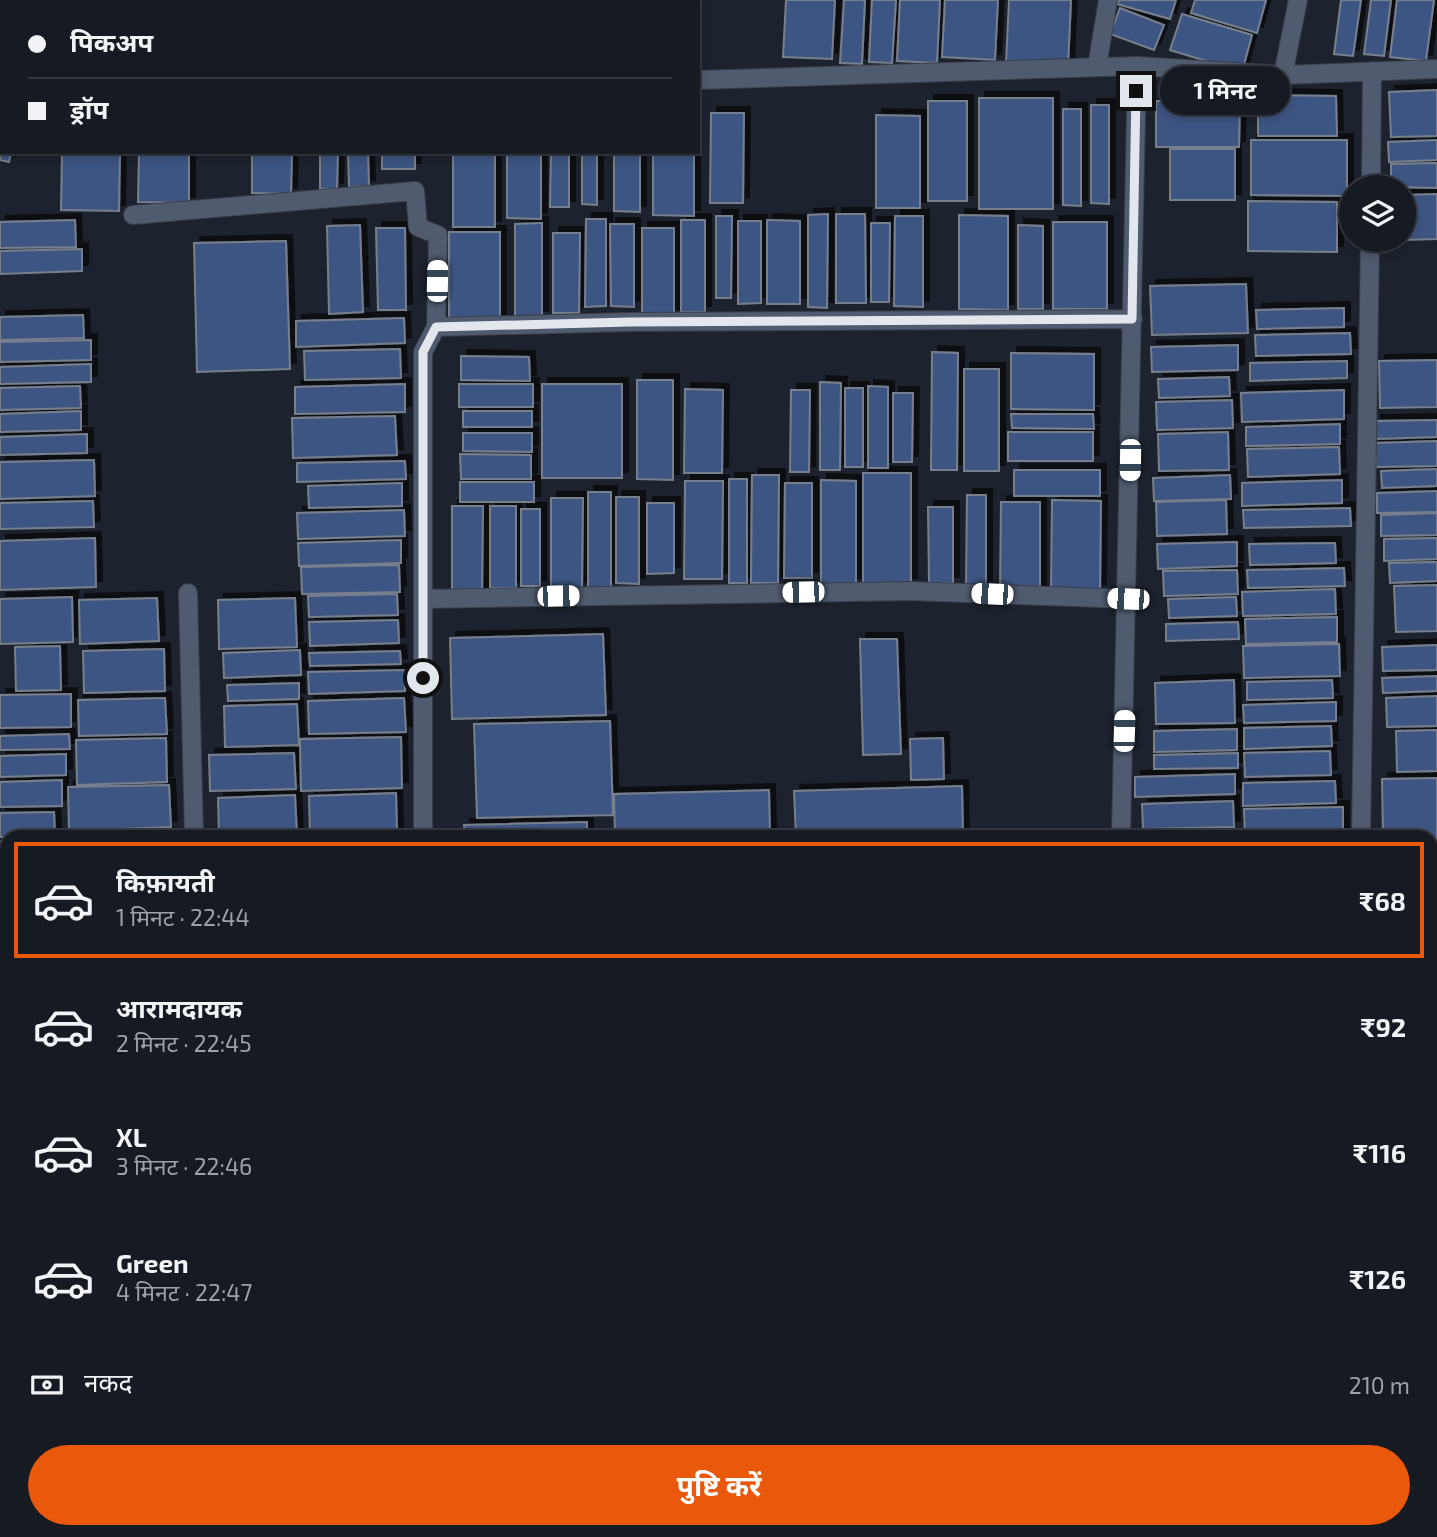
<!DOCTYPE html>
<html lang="hi">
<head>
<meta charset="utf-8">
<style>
  :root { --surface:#161a22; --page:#23272f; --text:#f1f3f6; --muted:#9ea1a5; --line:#353840; --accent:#ea580c }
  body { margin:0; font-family:"Exo 2","Noto Sans Devanagari",sans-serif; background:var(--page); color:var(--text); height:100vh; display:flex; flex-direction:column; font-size:26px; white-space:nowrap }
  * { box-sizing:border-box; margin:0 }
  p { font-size:23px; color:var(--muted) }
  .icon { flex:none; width:38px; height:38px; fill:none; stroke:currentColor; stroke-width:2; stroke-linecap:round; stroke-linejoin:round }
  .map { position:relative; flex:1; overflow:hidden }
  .side { position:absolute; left:0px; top:830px; width:1438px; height:709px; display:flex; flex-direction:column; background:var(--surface); border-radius:21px 21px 0 0; box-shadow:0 4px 10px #0003,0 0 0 2px var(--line) }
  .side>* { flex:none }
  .hud { position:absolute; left:0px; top:0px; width:700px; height:154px; box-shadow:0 4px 10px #0003,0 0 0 2px var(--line); display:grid; align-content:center; height:154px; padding:0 28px; background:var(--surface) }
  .tools { position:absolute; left:1339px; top:175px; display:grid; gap:14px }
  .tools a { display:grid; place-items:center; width:77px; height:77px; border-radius:50%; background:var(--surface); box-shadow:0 4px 10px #0003,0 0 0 2px var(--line); font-size:35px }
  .end { position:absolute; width:32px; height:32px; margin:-16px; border:9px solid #e2e6ed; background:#111; box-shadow:0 0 0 4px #111 }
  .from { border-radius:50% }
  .bubble { position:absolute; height:49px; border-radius:24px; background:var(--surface); box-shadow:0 4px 10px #0003,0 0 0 2px var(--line); font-size:23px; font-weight:700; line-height:49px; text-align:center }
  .car { position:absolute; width:21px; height:42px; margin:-21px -10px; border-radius:9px; box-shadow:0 0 5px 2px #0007; background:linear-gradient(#fff 24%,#345 0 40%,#fff 0 76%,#345 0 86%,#fff 0) }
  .hud b { display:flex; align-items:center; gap:24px; height:66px; font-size:26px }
  .hud b+b { border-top:2px solid var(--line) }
  .hud i { width:18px; height:18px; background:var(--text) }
  ul { padding:12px 0 0; list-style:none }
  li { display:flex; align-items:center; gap:21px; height:116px; margin:0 14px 10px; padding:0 14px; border:4px solid transparent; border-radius:0px }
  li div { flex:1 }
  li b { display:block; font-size:26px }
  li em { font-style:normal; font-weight:700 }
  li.selected { border-color:var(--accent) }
  li>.icon { width:63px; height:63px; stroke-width:1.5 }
  .pay { display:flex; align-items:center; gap:18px; height:77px; padding:0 28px; font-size:26px }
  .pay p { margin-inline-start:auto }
  .action { display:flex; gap:14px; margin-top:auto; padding:14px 28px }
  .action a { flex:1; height:80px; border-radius:42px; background:var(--accent); color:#fff; font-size:28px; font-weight:700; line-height:80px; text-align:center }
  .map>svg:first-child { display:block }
</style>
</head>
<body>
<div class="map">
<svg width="1437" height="1537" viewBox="0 0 1437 1537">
  <defs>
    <filter id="shadow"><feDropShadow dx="6" dy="-6" stdDeviation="0" flood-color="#0009"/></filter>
  </defs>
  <rect width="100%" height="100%" fill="#1d232e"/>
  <path fill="#3e5582" stroke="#787f8c" stroke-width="2" filter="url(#shadow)" d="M0 0H49L57 2H2V22Z
    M587 0H613L587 2Z
    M645 0H680L645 2Z
    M786 0H835L832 59 783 57Z
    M844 0H865L862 64 840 63Z
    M872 0H896L892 63 869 62Z
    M900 0H940L937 63 897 61Z
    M945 0H998L995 60 942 57Z
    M1009 0H1071L1068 66 1006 63Z
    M1119 0H1176L1170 19 1117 4Z
    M1195 0H1266L1257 33 1191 13Z
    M1341 0H1361L1353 56 1334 54Z
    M1371 0H1391L1384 56 1364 54Z
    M1397 0H1434L1426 61 1390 57Z
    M1120 8 1164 25 1154 50 1110 34Z
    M1182 14 1252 35 1242 72 1170 50Z
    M0 59H2V108L0 107Z
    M1437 90V136L1391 137 1389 92Z
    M1258 95 1336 96 1337 136H1258Z
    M979 98H1053V209H979Z
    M928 101H967V201H928Z
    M1156 101H1240L1239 147H1156Z
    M1091 105H1109V204L1091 203Z
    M1063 109H1081V206L1063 205Z
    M711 113H744L743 203H710Z
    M876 115 920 116V208H876Z
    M0 130 2 152H11L9 162 0 160Z
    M1251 140H1347V196L1251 195Z
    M1437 140V160L1389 162 1388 142Z
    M1170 149H1235V200H1170Z
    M62 152H120L119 211 61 210Z
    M139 152H189V203L138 202Z
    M252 152H292L291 194 252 193Z
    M320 152H338L337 189H320Z
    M348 152H368L369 186 349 187Z
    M382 152H415V169H382Z
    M453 152H495V227H453Z
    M507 152H541V219L507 218Z
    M551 152H569V207H550Z
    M582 152H597V205L582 204Z
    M614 152H640V212L614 211Z
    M653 152H694V216L653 215Z
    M1437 163V188L1391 187V164Z
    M1437 194V239L1404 240V195Z
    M1248 201 1337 202V252L1248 251Z
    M828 214 827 308 808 307V215Z
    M836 214H865L866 303H836Z
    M959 215 1008 216V310L959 309Z
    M716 216H732L731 298H716Z
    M895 216H923V307L894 306Z
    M586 219H606V306L585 307Z
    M75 220 76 247 0 248V222Z
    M681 220H705V312H681Z
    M767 220 800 221V304H767Z
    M738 221H761V303L738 304Z
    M1053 222H1107V309H1053Z
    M542 223V317H515V224Z
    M871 223H890L889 302H871Z
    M610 224H634V307L611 306Z
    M360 225 363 312 329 314 327 226Z
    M1018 225 1043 226V309H1018Z
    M376 228H405L406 310H378Z
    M642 228H674V315H642Z
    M449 232H500V321H449Z
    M553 233H580L579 313H553Z
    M286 241 290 369 197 372 194 243Z
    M82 249V271L0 274V251Z
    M1246 284 1248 333 1152 335 1150 286Z
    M1344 308V327L1257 329 1256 310Z
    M83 315 84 338 0 340V317Z
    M404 318 405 343 296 347V321Z
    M1350 333 1351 354 1256 356 1255 335Z
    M91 340V360L0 362V342Z
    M1238 345V370L1152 372 1151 347Z
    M400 349 401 378 305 380 304 351Z
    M932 352 958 353 957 470H931Z
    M1011 353 1094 354V410L1011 409Z
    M461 356 529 357 530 381 461 380Z
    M1437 360V407L1380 408 1379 361Z
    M1347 361V378L1250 381V363Z
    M91 364V382L0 384V367Z
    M964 369H999V471H964Z
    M1229 377 1230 396 1159 398 1158 379Z
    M637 380H673V480L637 479Z
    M820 382 841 383 840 470H820Z
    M405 384V412L295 414V387Z
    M459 384H533V407H459Z
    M542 384H622V478H542Z
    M80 386 81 408 0 410V388Z
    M868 386 888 387V468H868Z
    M845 388H863V467H845Z
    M685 389 723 390 722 473H684Z
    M791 390H810L809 472H790Z
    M1344 390V419L1242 422 1241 393Z
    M893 393H913L912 462H893Z
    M1232 400 1233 428 1157 430 1156 402Z
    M81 411V430L0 432V414Z
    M463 411H532V427H463Z
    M1011 414H1093L1094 429 1012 428Z
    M395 416 397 455 293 458 292 418Z
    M1437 420V437L1376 439 1375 421Z
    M1340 424V444L1246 446V427Z
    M1008 432H1093V461H1008Z
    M1228 432 1229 470 1159 471 1158 434Z
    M463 433H532V452L463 451Z
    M87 434V453L0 455V437Z
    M1437 441V466L1376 467 1375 443Z
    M1339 447 1340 474 1248 477 1247 449Z
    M460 454 531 455V479H461Z
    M94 460 95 496 0 499V462Z
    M405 461 406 479 297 482V463Z
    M1437 469V486L1382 488 1381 471Z
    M1014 470H1100V496H1014Z
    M863 473H911V584H863Z
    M752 475H779L778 583H751Z
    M1230 475 1231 499 1154 501 1153 478Z
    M729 479H747V583H729Z
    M821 480 856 481V584H821Z
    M1342 480V503L1242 506V483Z
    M685 481H723L722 579H684Z
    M460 482H534V502H460Z
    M402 483V506L309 508 308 486Z
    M785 483H812V578H784Z
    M1437 491V512L1377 513V493Z
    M588 492H611V588H588Z
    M967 495H986V586H966Z
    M616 497H639V584L616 583Z
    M551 498H583L582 588H551Z
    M1052 500 1101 501 1100 590H1051Z
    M1226 500 1227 534 1157 536 1156 502Z
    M93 501 94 527 0 529V503Z
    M1001 502H1040V592H1000Z
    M647 503H674V573L647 574Z
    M452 506H483L482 594 452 593Z
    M490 506H516V588H490Z
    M928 507H953V583H929Z
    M1350 508 1351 526 1244 528 1243 510Z
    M521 509H540V586H521Z
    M404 510 405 536 298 539 297 513Z
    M1437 513V535L1381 536V515Z
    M95 538 96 587 0 590V541Z
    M1437 538V559L1384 561V539Z
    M401 540V563L299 566 298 543Z
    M1237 542V566L1158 569 1157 544Z
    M1335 543 1336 563 1250 565 1249 544Z
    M1437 562V581L1390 583 1389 563Z
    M399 565 400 592 302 594 301 567Z
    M1344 568 1345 586 1248 588 1247 570Z
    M1237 570 1238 594 1164 596 1163 571Z
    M1437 585V631L1396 632 1394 586Z
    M1335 589 1336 614 1243 616 1242 592Z
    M397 594 398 615 309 617 308 596Z
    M72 597 73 642 0 644V599Z
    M1236 597 1237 616 1169 618 1168 599Z
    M157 598 159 641 80 644 79 600Z
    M295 598 297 647 219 649 218 600Z
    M1337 617V642L1246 644 1245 619Z
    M398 620 399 643 310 646 309 622Z
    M1238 622 1239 639 1166 641V624Z
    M603 634 606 715 452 719 450 638Z
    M860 639H897L901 754 863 755Z
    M1339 644 1340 676 1244 678 1243 646Z
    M1437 645V670L1383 671 1382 647Z
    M60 646 61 690 16 691 15 647Z
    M164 649 165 691 84 693 83 651Z
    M300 650 301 675 224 678 223 653Z
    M400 651 401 664 310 666 309 653Z
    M405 670V691L309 694 308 672Z
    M1437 676V691L1383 693 1382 678Z
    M1234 680 1235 723 1156 724 1155 683Z
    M1332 680 1333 698 1247 700V682Z
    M299 683V699L228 701 227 685Z
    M71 694V727L0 728V695Z
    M1437 696V726L1387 727 1386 698Z
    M165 698 167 734 79 736 78 700Z
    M404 698 406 732 309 734 308 701Z
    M1336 702V721L1244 723 1243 705Z
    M297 704 299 745 225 747 224 706Z
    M610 721 613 815 477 818 474 724Z
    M1331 726 1332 746 1244 749V728Z
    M1237 729V750L1154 752V731Z
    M1437 730V771L1397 772 1396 731Z
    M69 734 70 749 0 750V736Z
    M401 737 402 788 301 791 300 739Z
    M166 738 167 782 77 785 76 740Z
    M943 738 944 779 911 780 910 739Z
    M1330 751 1331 775 1245 777 1244 753Z
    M294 753 296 789 210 791 209 755Z
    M1238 753V768L1154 769V755Z
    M66 754V775L0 777V756Z
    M1235 774V794L1135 797V777Z
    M1437 778V861H1432V836H1383L1382 779Z
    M62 780V806L0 807V782Z
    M1335 781 1336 803 1243 806V783Z
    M169 785 171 827 69 831 68 787Z
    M962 786 963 836H796L794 791Z
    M769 790 770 836H615L614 794Z
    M396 793 397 833 310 835 309 796Z
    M295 795 297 836H219L218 798Z
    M1233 801 1234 827 1143 829 1142 804Z
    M1343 807V836H1245L1244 809Z
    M54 812 55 836 0 837V813Z
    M587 822V836H465L464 825Z
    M166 832V836H71V835Z
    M0 841H7V871H0Z
    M1437 919V996H1432V920Z
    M0 938H5L7 1010 0 1011Z
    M1432 1007 1437 1049V1071L1432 1072Z
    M1437 1181V1257L1432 1258V1182Z
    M0 1184 6 1256 0 1257Z
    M1433 1303H1437V1386Z
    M2 1335 6 1401H0V1336Z
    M1432 1415H1437V1435L1432 1434Z
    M1432 1440H1437V1482H1432Z
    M7 1444V1490H5L2 1445Z
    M0 1458 7 1531 8 1537H0Z
    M1437 1487V1530H1432V1488Z
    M85 1531H111V1537H93V1531Z
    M113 1531H171V1537H113Z
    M177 1531H220V1533H177Z
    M227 1531H261V1535H227Z
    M290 1531H381V1537H290Z
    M385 1531H462V1537H385Z
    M529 1531H556V1537H530Z
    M562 1531H630L631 1537H562Z
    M788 1531H829L830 1537H760V1534Z
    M838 1531H910L911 1537H838Z
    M951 1531H1019V1537H951Z
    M1026 1531H1112V1537H1027Z
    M1140 1531H1203V1534L1140 1536Z
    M1333 1531 1437 1532V1537H1333Z"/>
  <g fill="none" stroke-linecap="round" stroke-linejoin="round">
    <defs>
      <path id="street" d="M300 0 313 2
        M80 2V0
        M438 2 447 0
        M1097 67 1108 0
        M1283 75 1298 0
        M698 80 1137 66 1283 75 1437 69
        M1371 187 1372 71
        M133 215 415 191 418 227 438 235 436 327 423 352V836
        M436 327 629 322 1133 319
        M188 593 194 836
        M423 599 911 591 1128 599
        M1121 836 1137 66
        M1361 836 1370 240
        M1432 884H1437
        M0 889H7
        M0 1052 7 1068
        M1432 1086H1437
        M1432 1287H1437
        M0 1409H7
        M273 1531 274 1537
        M472 1531V1537
        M738 1531V1537
        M932 1531V1537
        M1312 1531V1537
        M1118 1537V1531"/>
    </defs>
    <use href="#street" stroke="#393e49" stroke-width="20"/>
    <use href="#street" stroke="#505b6f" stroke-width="18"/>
  </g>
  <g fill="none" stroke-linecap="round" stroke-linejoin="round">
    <path stroke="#e2e6ed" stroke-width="9" d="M423 678V352L436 327 629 322 1132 319 1136 91"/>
  </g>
</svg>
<div class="tools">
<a><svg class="icon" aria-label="layers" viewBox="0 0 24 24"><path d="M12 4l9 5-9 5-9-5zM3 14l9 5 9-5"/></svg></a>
</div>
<i class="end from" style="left:423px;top:678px"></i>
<i class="end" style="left:1136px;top:91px"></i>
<div class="bubble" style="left:1160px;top:66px;width:130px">1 मिनट</div>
<i class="car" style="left:437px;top:281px;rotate:1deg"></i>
<i class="car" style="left:1130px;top:460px;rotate:181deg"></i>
<i class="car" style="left:803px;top:592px;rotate:269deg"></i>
<i class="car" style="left:992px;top:594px;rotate:272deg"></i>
<i class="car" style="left:558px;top:596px;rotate:89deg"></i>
<i class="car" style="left:1128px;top:599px;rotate:272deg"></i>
<i class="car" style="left:1124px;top:731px;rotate:2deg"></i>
<div class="hud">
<b><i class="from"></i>पिकअप</b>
<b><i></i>ड्रॉप</b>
</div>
<section class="side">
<ul>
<li class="selected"><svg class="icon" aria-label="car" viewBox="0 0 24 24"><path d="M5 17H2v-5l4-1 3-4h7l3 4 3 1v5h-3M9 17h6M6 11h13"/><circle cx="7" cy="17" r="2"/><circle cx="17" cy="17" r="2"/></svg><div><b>किफ़ायती</b><p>1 मिनट · 22:44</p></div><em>₹68</em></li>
<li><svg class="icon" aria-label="car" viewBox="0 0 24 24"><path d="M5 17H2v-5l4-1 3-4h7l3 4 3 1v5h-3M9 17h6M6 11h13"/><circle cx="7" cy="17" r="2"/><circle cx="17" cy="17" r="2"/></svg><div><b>आरामदायक</b><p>2 मिनट · 22:45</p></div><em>₹92</em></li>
<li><svg class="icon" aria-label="car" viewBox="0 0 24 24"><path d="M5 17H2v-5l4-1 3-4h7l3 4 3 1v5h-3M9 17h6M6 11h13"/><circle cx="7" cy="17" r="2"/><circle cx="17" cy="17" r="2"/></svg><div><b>XL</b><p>3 मिनट · 22:46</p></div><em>₹116</em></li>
<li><svg class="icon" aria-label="car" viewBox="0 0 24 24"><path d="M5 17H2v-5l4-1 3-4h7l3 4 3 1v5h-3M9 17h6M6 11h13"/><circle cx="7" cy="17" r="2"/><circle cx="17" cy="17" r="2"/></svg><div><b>Green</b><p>4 मिनट · 22:47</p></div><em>₹126</em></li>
</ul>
<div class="pay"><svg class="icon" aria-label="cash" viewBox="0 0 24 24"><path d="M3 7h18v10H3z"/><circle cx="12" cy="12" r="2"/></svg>नकद<p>210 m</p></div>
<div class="action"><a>पुष्टि करें</a></div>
</section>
</div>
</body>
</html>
